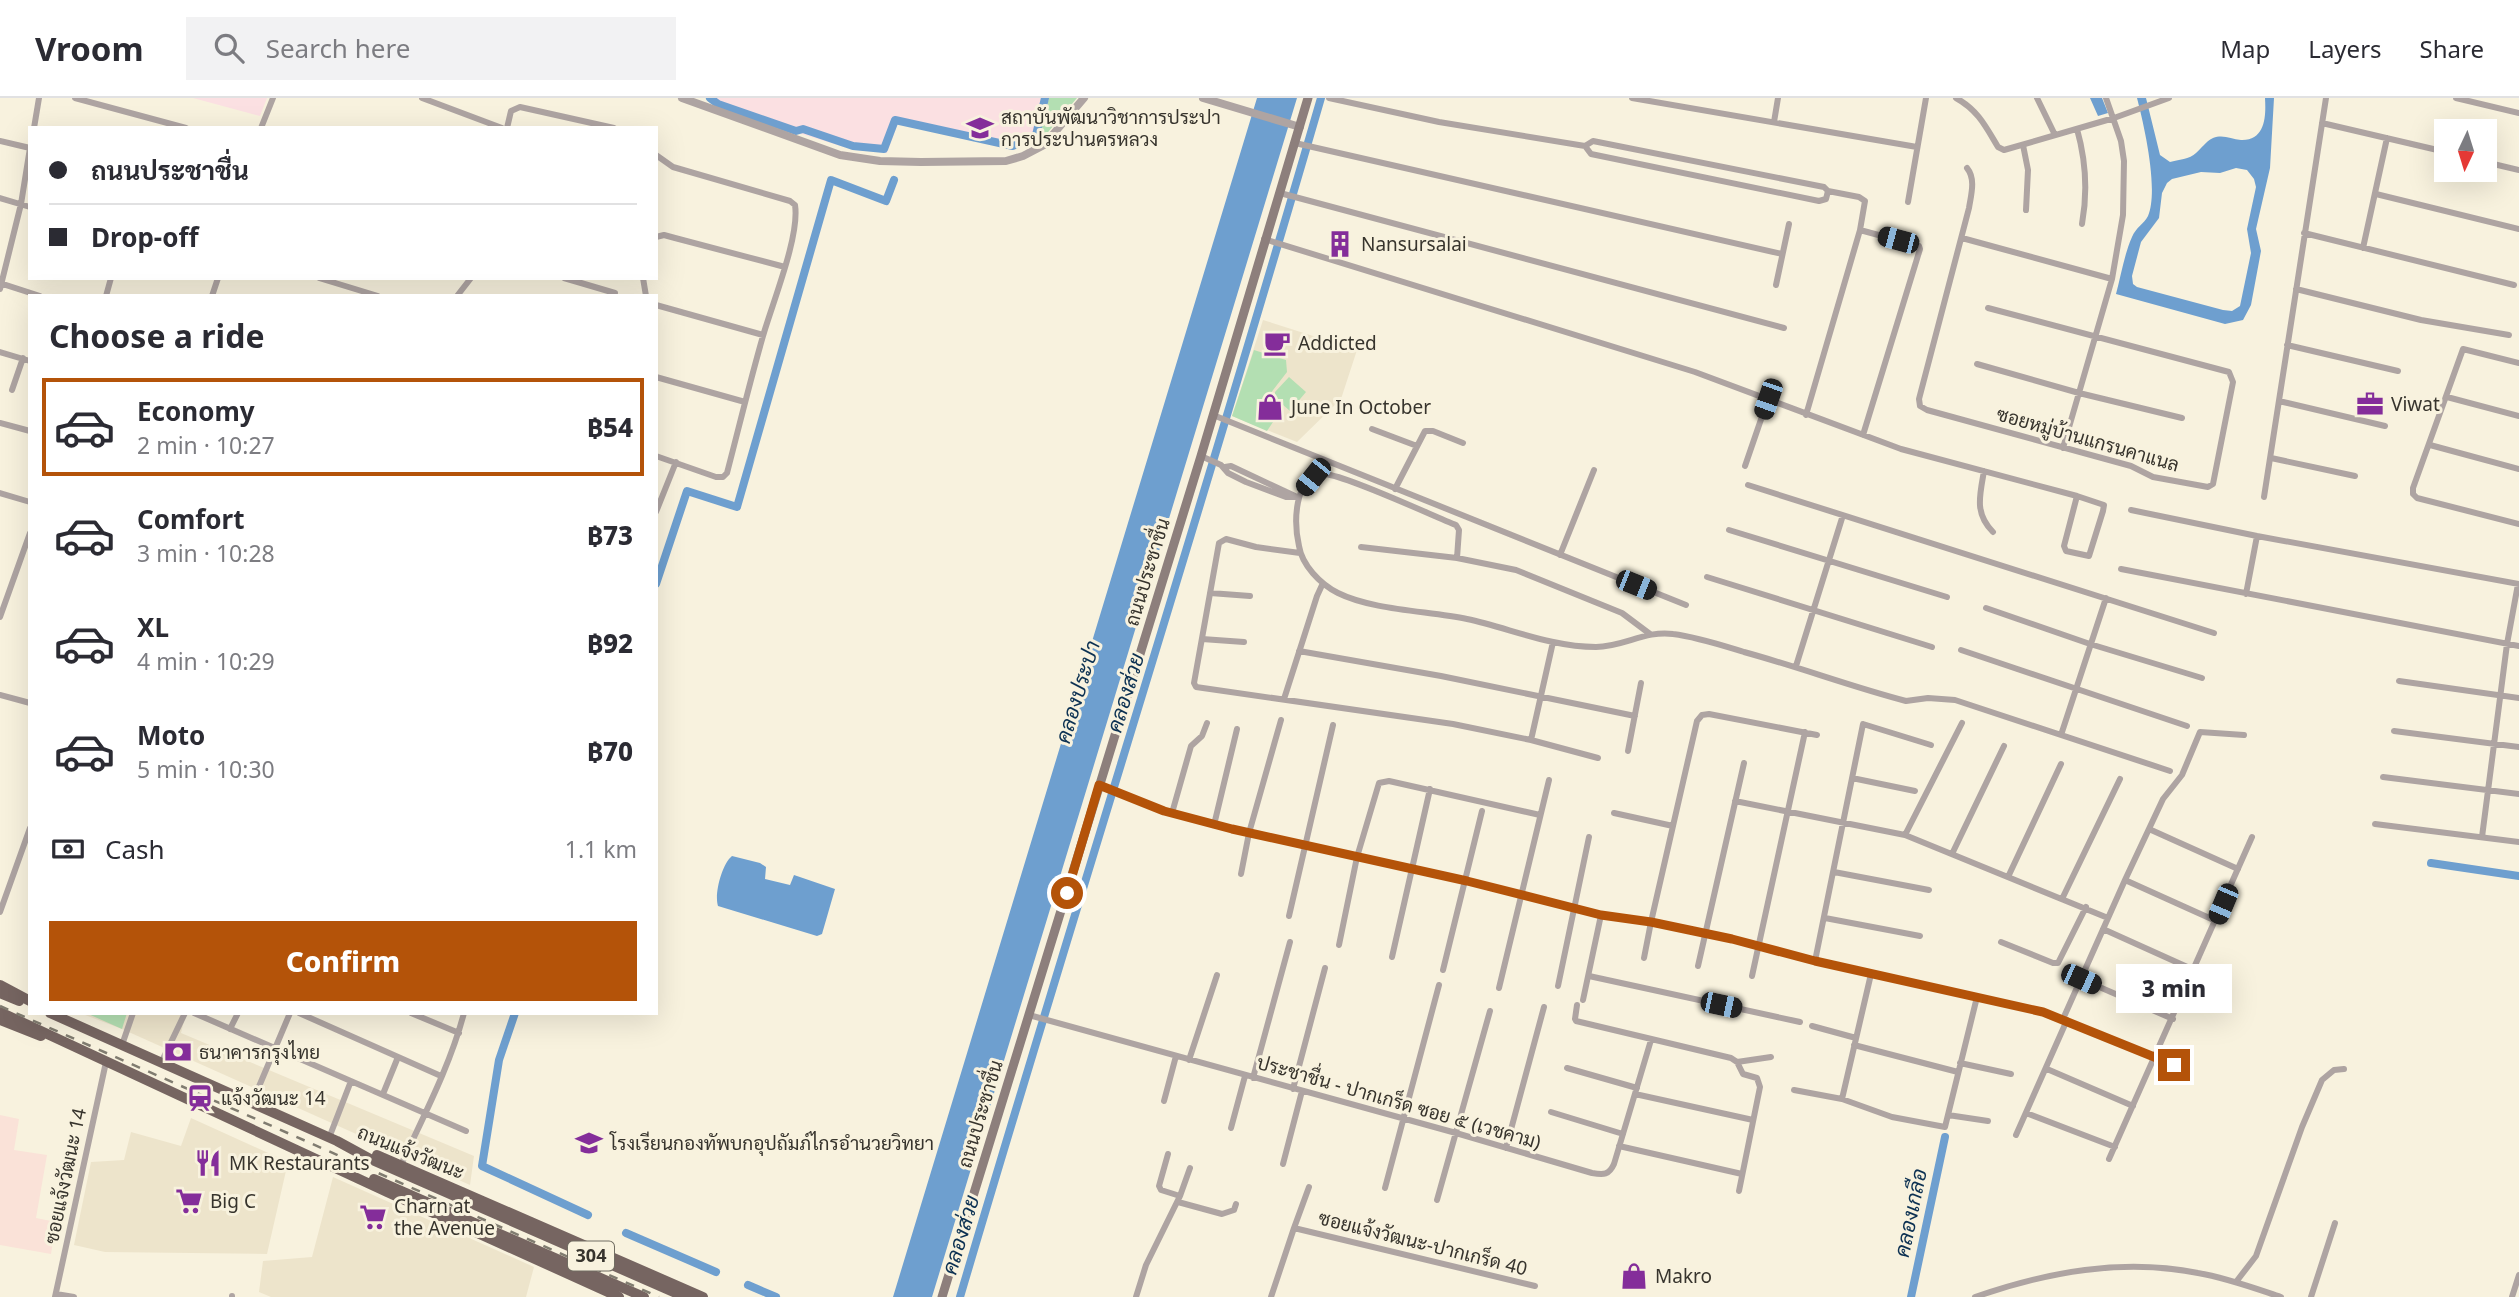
<!DOCTYPE html>
<html lang="en">
<head>
<meta charset="utf-8">
<style>
  :root { --surface:#fff; --page:#f2f2f3; --text:#2b2b33; --muted:#7c7c81; --line:#e1e1e2; --accent:#b45309 }
  body { margin:0; font-family:"Noto Sans",Sarabun,sans-serif; background:var(--page); color:var(--text); height:100vh; display:flex; flex-direction:column; font-size:26px; white-space:nowrap }
  * { box-sizing:border-box; margin:0 }
  p { font-size:23px; color:var(--muted) }
  .icon { flex:none; width:38px; height:38px; fill:none; stroke:currentColor; stroke-width:2; stroke-linecap:round; stroke-linejoin:round }
  .map { position:relative; flex:1; overflow:hidden }
  .panel { position:absolute; left:28px; top:196px; width:630px; height:721px; display:flex; flex-direction:column; background:var(--surface); border-radius:0px; box-shadow:0 7px 28px #0002 }
  .panel>* { flex:none }
  .guide { position:absolute; left:28px; top:28px; width:630px; height:154px; border-radius:0px; box-shadow:0 7px 28px #0002; display:grid; align-content:center; height:154px; padding:0 21px; background:var(--surface) }
  .needle { width:46px; rotate:184deg }
  .controls { position:absolute; left:2434px; top:21px; display:grid; gap:14px }
  .controls a { display:grid; place-items:center; width:63px; height:63px; border-radius:0px; background:var(--surface); box-shadow:0 7px 28px #0002; font-size:35px }
  .end { position:absolute; width:32px; height:32px; margin:-16px; border:9px solid #b45309; background:#fff; box-shadow:0 0 0 4px #fff }
  .from { border-radius:50% }
  .bubble { position:absolute; height:49px; border-radius:0px; background:var(--surface); box-shadow:0 7px 28px #0002; font-size:23px; font-weight:800; line-height:49px; text-align:center }
  .car { position:absolute; width:21px; height:42px; margin:-21px -10px; border-radius:9px; box-shadow:0 0 5px 2px #0007; background:linear-gradient(#222 24%,#8ab4d8 0 40%,#222 0 76%,#8ab4d8 0 86%,#222 0) }
  .guide b { display:flex; align-items:center; gap:24px; height:66px; font-size:26px }
  .guide b+b { border-top:2px solid var(--line) }
  .guide i { width:18px; height:18px; background:var(--text) }
  ul { padding:0; list-style:none }
  li { display:flex; align-items:center; gap:21px; height:98px; margin:0 14px 10px; padding:0 7px; border:4px solid transparent; border-radius:0px }
  li div { flex:1 }
  li b { display:block; font-size:26px }
  li em { font-style:normal; font-weight:800 }
  li.on { border-color:var(--accent) }
  li>.icon { width:63px; height:63px; stroke-width:1.5 }
  h2 { padding:0 21px; font-size:32px; line-height:84px }
  .pay { display:flex; align-items:center; gap:18px; height:77px; padding:0 21px; font-size:26px }
  .pay p { margin-inline-start:auto }
  .button { display:flex; gap:14px; margin-top:auto; padding:14px 21px }
  .button a { flex:1; height:80px; border-radius:0px; background:var(--accent); color:#fff; font-size:28px; font-weight:800; line-height:80px; text-align:center }
  header { display:flex; align-items:center; gap:42px; box-sizing:border-box; height:98px; padding:0 35px; background:var(--surface); border-bottom:2px solid var(--line) }
  header strong { font-size:33px }
  nav { display:flex; gap:38px; margin-inline-start:auto; font-size:24px }
  .search { width:490px; height:63px; background:var(--page); display:flex; align-items:center; gap:18px; box-sizing:border-box; padding:0 24px; border-radius:0px; color:var(--muted); font-size:26px }
  .map>svg:first-child { display:block }
</style>
</head>
<body>
<header>
<strong>Vroom</strong>
<div class="search"><svg class="icon" aria-label="search" viewBox="0 0 24 24"><circle cx="10" cy="10" r="6"/><path d="M15 15l6 6"/></svg>Search here</div>
<nav><a>Map</a><a>Layers</a><a>Share</a></nav>
</header>
<div class="map">
<svg width="2519" height="1199" viewBox="0 0 2519 1199">
  <rect width="100%" height="100%" fill="#f8f2de"/>
  <path fill="#ede4cb" d="M1263 222 1357 252 1341 301 1297 344 1232 318Z
    M80 915H186L181 935 474 1058 470 1087 122 931Z
    M191 1020 288 1064 267 1156 105 1154 74 1147 91 1064 124 1062 131 1034 181 1048Z
    M333 1079 534 1169 526 1199H271L259 1194 263 1163 312 1159Z"/>
  <path fill="#fbe0e2" d="M193 0H267L260 18Z
    M717 0H1049L1039 39 1013 52 898 25 887 55 844 49 798 35 715 6Z"/>
  <path fill="#fae2d8" d="M0 1017 19 1021 14 1052 47 1057 36 1120 56 1124 51 1156 0 1147Z"/>
  <path fill="#b3dfb2" d="M1049 0H1077L1043 40 1039 39Z
    M1254 252 1286 262 1287 274 1270 296 1272 303 1281 312 1267 333 1232 318Z
    M1289 279 1306 294 1290 313 1275 300V294Z
    M86 915H127L122 931Z"/>
  <path fill="#6e9fcf" fill-rule="evenodd" d="M1257 0H1297L932 1199H893Z
    M2090 0H2102L2108 15 2098 18Z
    M2137 0H2146L2160 57 2170 64C2178 62 2190 61 2196 55 2202 50 2205 44 2213 40 2223 36 2231 41 2241 42 2266 43 2266 17 2265 0H2274L2270 70 2256 131 2261 153 2251 207 2243 222 2225 226 2116 196C2121 178 2124 157 2132 139 2136 129 2144 126 2148 118 2159 92 2144 27 2137 0ZM2236 70 2247 72 2254 81 2256 89 2247 131 2251 155 2240 208 2232 213 2223 212 2137 189 2133 186 2132 178 2141 144 2159 120 2162 95 2167 85 2172 81 2201 74 2220 75Z
    M732 758 760 765 766 769 765 781 790 787 794 777 835 791 822 836 817 838 718 808C714 796 722 766 732 758Z"/>
  <g fill="none" stroke-linecap="round" stroke-linejoin="round">
    <path stroke="#6e9fcf" stroke-width="8" d="M710 0 718 6 796 33 803 31 853 48 884 51 895 22 1013 48 1036 37 1045 0
      M656 486 687 393 737 409 831 82 886 103 894 82
      M2431 765 2519 778
      M515 915 499 962 482 1068 588 1117
      M626 1135 716 1174
      M748 1187 776 1199
      M960 1199C1078 799 1205 401 1321 0
      M1911 1199 1945 1039"/>
    <path stroke="#aea4a2" stroke-width="6" d="M75 0 186 30
      M422 0 502 30
      M1329 0 1439 24 1585 48
      M1632 0 1917 49
      M1956 0C1978 12 1986 29 1998 49L2004 52 2114 20 2169 0
      M2037 0 2055 37
      M2456 0 2519 15
      M1774 24 1778 0
      M2322 25 2446 54
      M34 30 39 0
      M261 30 273 0
      M507 30 511 13 520 9 614 30
      M2077 31C2086 63 2088 93 2082 126
      M0 43 30 50
      M1593 43 1824 89 1828 93 1826 101 1819 103 1591 56 1585 48Z
      M1295 45 1782 156
      M2023 47 2028 72 2026 112
      M656 57 673 69 790 103 795 107C800 138 772 206 763 238 750 283 739 329 727 375L723 379H716L656 358
      M2485 64 2519 72
      M1967 70C1976 81 1971 97 1969 110L1919 301 1920 308 1927 312 2131 368 2153 379 2208 389 2213 386 2233 284 2229 274 1988 210
      M1280 95 1784 230
      M2376 96 2519 131
      M0 100 30 109
      M1908 104 1926 0
      M1860 132 1919 148 1920 151 1863 337
      M2304 135 2514 187
      M656 139 664 137 675 140 785 169
      M1962 140 2112 181
      M1264 141 1695 274 1901 351 2077 398 2104 407 2103 413 2089 458 2066 453 2064 448 2077 398
      M2363 150 2387 40
      M319 180 378 198
      M564 180 615 195
      M643 180 646 198
      M0 185 40 198
      M1776 187 1789 126
      M0 191 21 106 30 50
      M2296 191 2421 222 2509 237
      M106 198 111 180
      M212 198 218 180
      M457 198 471 180
      M656 207 763 237
      M2287 247 2398 273
      M0 254 30 263
      M2519 265 2463 251 2413 390V396L2417 400 2519 426
      M1977 266 2079 295 2182 320
      M656 279 745 304
      M12 292 23 260
      M2447 299 2519 318
      M2279 303 2385 328
      M1213 317 1686 507
      M1806 317 1860 132 1865 103 1859 99 1828 93
      M0 325 30 333
      M1372 331 1417 348
      M2430 347 2519 371
      M2063 350 2112 181 2123 117 2124 63 2121 43 2106 0
      M1201 358 1221 367 1228 375 1246 384 1286 399H1297
      M2271 360 2355 378
      M1745 368 1768 301
      M1225 369 1231 368 1295 398
      M1984 373C1980 397 1974 415 1993 434
      M1748 387 2214 535
      M1395 391 1425 333H1433L1463 345
      M0 395 30 404
      M2264 399 2326 0
      M2131 412 2257 438 2519 486
      M656 414 676 364
      M1729 432 1947 499
      M1361 449 1457 460 1516 472 1622 515 1650 536
      M1300 455 1256 449 1226 441 1219 445 1194 585 1196 589 1453 626 1531 642 1598 660
      M1560 457 1594 372
      M1457 460 1459 432 1456 427C1433 418 1341 375 1323 376 1293 379 1294 426 1299 448 1302 467 1320 486 1338 495 1372 512 1428 513 1467 521 1509 530 1551 549 1596 549 1623 549 1646 532 1673 536 1697 539 1721 547 1744 554 1799 569 1852 589 1906 603L1928 600 1955 602 2170 673
      M2121 471 2519 548
      M1707 479 1932 549
      M1210 495 1250 498
      M2246 496 2257 438
      M1986 510 2090 546 2202 580
      M0 519 30 435
      M1202 541 1244 544
      M1961 552 2187 628
      M1299 553 1441 578 1635 618
      M1796 568 1843 417
      M2399 583 2519 600
      M0 597 30 605
      M1284 601 1317 498 1323 485
      M2394 633 2519 649
      M2061 637 2106 500
      M1531 642 1553 544
      M1628 653 1641 585
      M2383 679 2519 696
      M1852 680 1915 693
      M1099 687 1164 713 1249 735 1467 783 1601 817 1651 824 1758 847 1815 863 2043 914 2174 967
      M1735 703 1905 737 2108 820
      M1172 715 1191 648 1202 638 1207 625
      M1614 715 1673 728
      M2375 726 2519 744
      M1214 727 1237 631
      M2149 731 2238 771
      M1905 737 1962 625
      M2482 739 2507 546 2518 486
      M1952 756 2004 648
      M1834 774 1929 792
      M1241 776 1249 735 1281 622
      M2008 779 2061 666
      M2125 782 2216 823
      M2062 801 2120 681
      M0 814 30 730
      M1289 818 1333 627
      M1825 820 1920 838
      M2103 831 2194 872
      M2001 844 2053 865H2058L2086 809
      M1339 847 1357 759 1379 685 1389 683 1540 717
      M1392 859 1430 691
      M1644 860 1651 824 1697 623 1702 617 1709 616 1817 637
      M1815 863 1863 626 1931 647
      M1698 868 1744 665
      M1443 872 1482 713
      M1589 878 1800 924
      M1752 878 1805 634
      M2081 881 2173 921
      M1558 888 1589 739
      M1499 890 1549 682
      M1583 902 1601 817
      M1577 907 1575 921 1576 923 1731 960 1737 964 1743 976 1757 980 1760 989 1739 1093
      M194 915 466 1033
      M299 915 441 978
      M411 915 459 935
      M1029 917 1456 1035 1592 1075C1604 1077 1609 1077 1614 1066L1651 942
      M2063 921 2125 782 2163 701 2182 677 2200 634 2244 637
      M1812 928 1856 940
      M230 931 238 915
      M122 947 133 915
      M1854 947 1958 974
      M1189 962 1217 877
      M1737 964 1771 959
      M161 965 185 915
      M1960 965 2011 976
      M1567 970 1637 990
      M2047 971 2133 1008
      M1253 980 1290 844
      M1293 991 1325 870
      M1794 992 1842 1001 1892 1019 1945 1029 1977 899
      M383 996 398 959
      M1635 996 1753 1022
      M1842 1001 1871 876
      M1164 1003 1176 958
      M252 1005 290 915
      M1551 1014 1623 1036
      M2026 1015 2115 1049
      M1948 1017 1988 1023
      M1231 1030 1245 978
      M2016 1037 2067 922
      M329 1040 351 983
      M1619 1048 1742 1076
      M1506 1050 1544 909
      M2109 1061 2252 739
      M1283 1066 1302 993
      M401 1067C424 1017 450 968 464 915
      M1385 1090 1439 887
      M1180 1098 1190 1070
      M1437 1102 1490 913
      M1178 1104 1222 1116 1234 1112 1236 1106
      M1294 1130 1309 1089
      M2236 1184 2256 1158 2302 1029 2322 982 2334 972 2344 971
      M56 1196 74 1199
      M55 1199 106 964
      M232 1199V1198
      M1136 1199 1146 1167 1180 1098 1161 1092 1159 1088 1168 1056
      M1271 1199 1294 1130 1535 1188
      M1975 1199C2047 1174 2122 1160 2198 1175 2227 1180 2254 1190 2281 1199
      M2311 1199 2335 1125
      M2512 1199 2519 1177"/>
    <path stroke="#aea4a2" stroke-width="8" d="M682 0 840 57 880 63 921 64 1006 63 1023 58 1044 47 1084 0
      M1203 0 1300 29"/>
    <path stroke="#8d7f7c" stroke-width="9" d="M942 1199 1201 358 1308 0"/>
    <path stroke="#766561" stroke-width="10" d="M0 887 30 903
      M0 895 19 903
      M0 914 387 1094 619 1199
      M50 915 337 1043 370 1061 685 1199
      M0 922 41 938
      M377 1057 703 1199
      M374 1081 644 1199"/>
    <path stroke="#807c70" stroke-width="2.5" stroke-dasharray="9 9" stroke-linecap="butt" d="M0 908 659 1199"/>
  </g>
  <g fill="none" stroke-linecap="round" stroke-linejoin="round">
    <path stroke="#b45309" stroke-width="9" d="M1067 795 1099 687 1164 713 1232 731 1467 783 1601 817 1651 824 1732 841 1815 863 2043 914 2174 967"/>
  </g>
  <defs>
    <symbol id="school-bare" viewBox="-9 -9 18 18"><path d="M0-5L7-2L0 1L-7-2ZM-4 1L0 2.5L4 1V4Q0 6-4 4Z" fill="#842d9a" stroke="#f8f2de" stroke-width="2.5" paint-order="stroke"/></symbol>
    <symbol id="building-bare" viewBox="-9 -9 18 18"><path d="M-4-6H4V6H1V3H-1V6H-4ZM-2.5-4.3h1.7v1.8h-1.7ZM.8-4.3h1.7v1.8H.8ZM-2.5-1h1.7V.8h-1.7ZM.8-1h1.7V.8H.8Z" fill="#842d9a" stroke="#f8f2de" stroke-width="2.5" paint-order="stroke"/></symbol>
    <symbol id="cafe-bare" viewBox="-9 -9 18 18"><path d="M-5.5-4.5H6V0H3Q3 3.5 0 3.5H-2.5Q-5.5 3.5-5.5 0ZM3-3.2v2h1.7v-2ZM-6 4.5H4V6H-6Z" fill="#842d9a" stroke="#f8f2de" stroke-width="2.5" paint-order="stroke"/></symbol>
    <symbol id="office-bare" viewBox="-9 -9 18 18"><path d="M-6-3h4V-5.5h4V-3h4V5H-6ZM-1-4.5V-3h2v-1.5ZM-6 0V1H6V0Z" fill="#842d9a" stroke="#f8f2de" stroke-width="2.5" paint-order="stroke"/></symbol>
    <symbol id="shop-bare" viewBox="-9 -9 18 18"><path d="M-5-2.5h2.3a2.7 3.5 0 0 1 5.4 0H5L5.5 6h-11ZM-1.5-2.5h3a1.5 2.3 0 0 0-3 0Z" fill="#842d9a" stroke="#f8f2de" stroke-width="2.5" paint-order="stroke"/></symbol>
    <symbol id="bank-bare" viewBox="-9 -9 18 18"><path d="M-6-4H6V4H-6ZM0-2.3a2.3 2.3 0 1 0 0 4.6a2.3 2.3 0 1 0 0-4.6Z" fill="#842d9a" stroke="#f8f2de" stroke-width="2.5" paint-order="stroke"/></symbol>
    <symbol id="station-bare" viewBox="-9 -9 18 18"><path d="M-3-6H3Q5-6 5-4V2Q5 4 3 4L4.5 6H3L1.5 4h-3L-3 6H-4.5L-3 4Q-5 4-5 2V-4Q-5-6-3-6ZM-3.5-4v3h7v-3ZM-3.5 1v1.5H-2V1ZM2 1v1.5H3.5V1Z" fill="#842d9a" stroke="#f8f2de" stroke-width="2.5" paint-order="stroke"/></symbol>
    <symbol id="restaurant-bare" viewBox="-9 -9 18 18"><path d="M-5-6h1v4h1v-4h1v4h1v-4h1v5L-1.5 .5V6h-2V.5L-5-1ZM5-6V6H3V1.5H1.5Q1.5-4 5-6Z" fill="#842d9a" stroke="#f8f2de" stroke-width="2.5" paint-order="stroke"/></symbol>
    <symbol id="supermarket-bare" viewBox="-9 -9 18 18"><path d="M-6-5.5h2.5l.6 2H6L4.5 2H-2.5L-4.4-4H-6ZM-1.5 3.2a1.3 1.3 0 1 0 .1 0ZM3 3.2a1.3 1.3 0 1 0 .1 0Z" fill="#842d9a" stroke="#f8f2de" stroke-width="2.5" paint-order="stroke"/></symbol>
  </defs>
  <g fill-rule="evenodd">
    <use href="#school-bare" x="961" y="11" width="38" height="38"/>
    <use href="#building-bare" x="1321" y="127" width="38" height="38"/>
    <use href="#cafe-bare" x="1258" y="226" width="38" height="38"/>
    <use href="#office-bare" x="2351" y="287" width="38" height="38"/>
    <use href="#shop-bare" x="1251" y="290" width="38" height="38"/>
    <use href="#bank-bare" x="159" y="935" width="38" height="38"/>
    <use href="#station-bare" x="181" y="981" width="38" height="38"/>
    <use href="#school-bare" x="570" y="1026" width="38" height="38"/>
    <use href="#restaurant-bare" x="189" y="1046" width="38" height="38"/>
    <use href="#supermarket-bare" x="170" y="1084" width="38" height="38"/>
    <use href="#supermarket-bare" x="354" y="1100" width="38" height="38"/>
    <use href="#shop-bare" x="1615" y="1159" width="38" height="38"/>
  </g>
  <g text-anchor="middle" stroke-width="6" stroke-linejoin="round" paint-order="stroke">
    <rect fill="#f8f2de" stroke="#716d62" stroke-width="2" x="568" y="1143.5" width="46" height="29" rx="5"/>
    <g font-size="18" font-weight="bold" fill="#37342d">
      <text x="591" y="1164">304</text>
    </g>
    <g font-size="19" fill="#37342d" stroke="#f8f2de" text-anchor="start">
      <text x="1001" y="26">สถาบันพัฒนาวิชาการประปา<tspan x="1001" dy="22">การประปานครหลวง</tspan></text>
      <text x="1361" y="153">Nansursalai</text>
      <text x="1298" y="252">Addicted</text>
      <text x="2391" y="313">Viwat</text>
      <text x="1291" y="316">June In October</text>
      <text x="199" y="961">ธนาคารกรุงไทย</text>
      <text x="221" y="1007">แจ้งวัฒนะ 14</text>
      <text x="610" y="1052">โรงเรียนกองทัพบกอุปถัมภ์ไกรอำนวยวิทยา</text>
      <text x="229" y="1072">MK Restaurants</text>
      <text x="210" y="1110">Big C</text>
      <text x="394" y="1115">Charn at<tspan x="394" dy="22">the Avenue</tspan></text>
      <text x="1655" y="1185">Makro</text>
    </g>
    <g font-size="19" fill="#37342d" stroke="#f8f2de">
      <text transform="translate(2088 341) rotate(16)" y="7">ซอยหมู่บ้านแกรนคาแนล</text>
      <text transform="translate(1147 474) rotate(-73)" y="7">ถนนประชาชื่น</text>
      <text transform="translate(1399 1004) rotate(16)" y="7">ประชาชื่น - ปากเกร็ด ซอย ๕ (เวชคาม)</text>
      <text transform="translate(980 1016) rotate(-73)" y="7">ถนนประชาชื่น</text>
      <text transform="translate(411 1054) rotate(22)" y="7">ถนนแจ้งวัฒนะ</text>
      <text transform="translate(65 1078) rotate(-78)" y="7">ซอยแจ้งวัฒนะ 14</text>
      <text transform="translate(1423 1145) rotate(14)" y="7">ซอยแจ้งวัฒนะ-ปากเกร็ด 40</text>
    </g>
    <g font-size="21" font-style="italic" fill="#0c3152" stroke="#f8f2de">
      <text transform="translate(1078 594) rotate(-73)" y="7">คลองประปา</text>
      <text transform="translate(1126 595) rotate(-73)" y="7">คลองส่วย</text>
      <text transform="translate(1911 1115) rotate(-78)" y="7">คลองเกลือ</text>
      <text transform="translate(961 1137) rotate(-73)" y="7">คลองส่วย</text>
    </g>
  </g>
</svg>
<div class="controls">
<a><svg class="needle" viewBox="-14 -14 28 28"><path d="M0-13l5 13h-10z" fill="#e53935"/><path d="M0 13l5-13h-10z" fill="#7c7c81"/></svg></a>
</div>
<i class="end from" style="left:1067px;top:795px"></i>
<i class="end" style="left:2174px;top:967px"></i>
<div class="bubble" style="left:2116px;top:866px;width:116px">3 min</div>
<i class="car" style="left:1898px;top:142px;rotate:285deg"></i>
<i class="car" style="left:1768px;top:301px;rotate:199deg"></i>
<i class="car" style="left:1313px;top:379px;rotate:219deg"></i>
<i class="car" style="left:1636px;top:487px;rotate:112deg"></i>
<i class="car" style="left:2223px;top:806px;rotate:203deg"></i>
<i class="car" style="left:2081px;top:881px;rotate:114deg"></i>
<i class="car" style="left:1721px;top:907px;rotate:102deg"></i>
<div class="guide">
<b><i class="from"></i>ถนนประชาชื่น</b>
<b><i></i>Drop-off</b>
</div>
<section class="panel">
<h2>Choose a ride</h2>
<ul>
<li class="on"><svg class="icon" aria-label="car" viewBox="0 0 24 24"><path d="M5 17H2v-5l4-1 3-4h7l3 4 3 1v5h-3M9 17h6M6 11h13"/><circle cx="7" cy="17" r="2"/><circle cx="17" cy="17" r="2"/></svg><div><b>Economy</b><p>2 min · 10:27</p></div><em>฿54</em></li>
<li><svg class="icon" aria-label="car" viewBox="0 0 24 24"><path d="M5 17H2v-5l4-1 3-4h7l3 4 3 1v5h-3M9 17h6M6 11h13"/><circle cx="7" cy="17" r="2"/><circle cx="17" cy="17" r="2"/></svg><div><b>Comfort</b><p>3 min · 10:28</p></div><em>฿73</em></li>
<li><svg class="icon" aria-label="car" viewBox="0 0 24 24"><path d="M5 17H2v-5l4-1 3-4h7l3 4 3 1v5h-3M9 17h6M6 11h13"/><circle cx="7" cy="17" r="2"/><circle cx="17" cy="17" r="2"/></svg><div><b>XL</b><p>4 min · 10:29</p></div><em>฿92</em></li>
<li><svg class="icon" aria-label="car" viewBox="0 0 24 24"><path d="M5 17H2v-5l4-1 3-4h7l3 4 3 1v5h-3M9 17h6M6 11h13"/><circle cx="7" cy="17" r="2"/><circle cx="17" cy="17" r="2"/></svg><div><b>Moto</b><p>5 min · 10:30</p></div><em>฿70</em></li>
</ul>
<div class="pay"><svg class="icon" aria-label="cash" viewBox="0 0 24 24"><path d="M3 7h18v10H3z"/><circle cx="12" cy="12" r="2"/></svg>Cash<p>1.1 km</p></div>
<div class="button"><a>Confirm</a></div>
</section>
</div>
</body>
</html>
